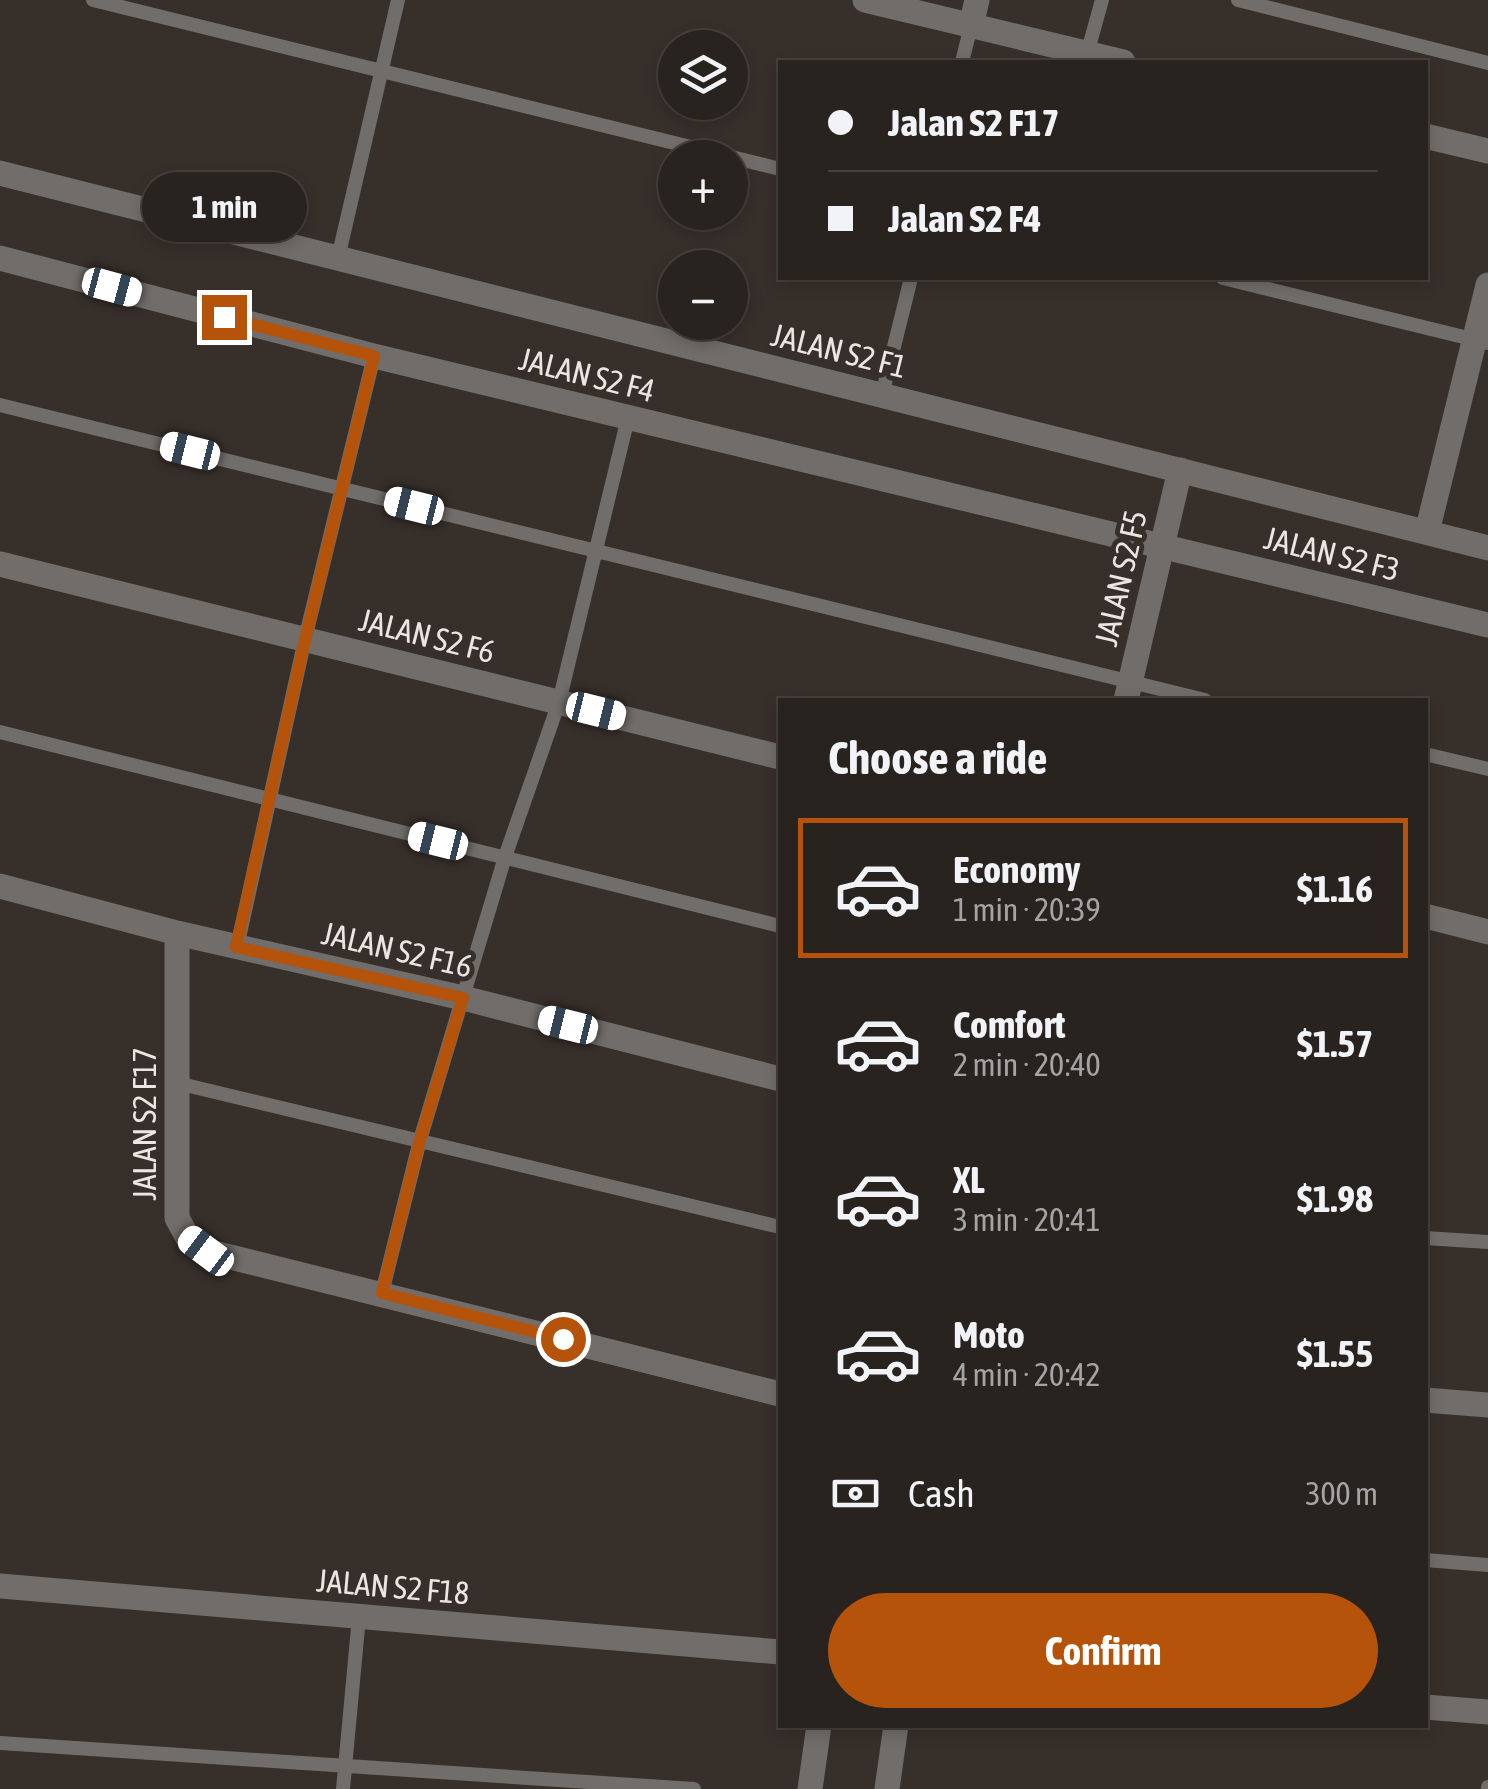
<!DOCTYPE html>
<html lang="en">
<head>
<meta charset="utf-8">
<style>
  :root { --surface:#292320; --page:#312b29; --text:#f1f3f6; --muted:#a5a4a5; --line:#45403e; --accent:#b45309 }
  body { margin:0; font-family:"Asap Condensed",sans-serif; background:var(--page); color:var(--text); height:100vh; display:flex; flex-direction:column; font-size:38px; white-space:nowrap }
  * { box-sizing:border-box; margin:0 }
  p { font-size:32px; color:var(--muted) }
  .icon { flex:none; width:55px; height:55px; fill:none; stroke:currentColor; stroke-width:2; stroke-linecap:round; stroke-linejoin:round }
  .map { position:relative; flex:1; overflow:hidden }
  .side { position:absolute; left:778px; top:698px; width:650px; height:1030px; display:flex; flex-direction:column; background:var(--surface); border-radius:0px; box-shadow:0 5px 15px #0003,0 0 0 2px var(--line) }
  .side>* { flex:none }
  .top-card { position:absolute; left:778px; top:60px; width:650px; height:220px; border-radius:0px; box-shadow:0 5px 15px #0003,0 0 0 2px var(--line); display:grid; align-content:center; height:220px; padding:0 50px; background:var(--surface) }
  .buttons { position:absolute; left:658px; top:30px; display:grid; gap:20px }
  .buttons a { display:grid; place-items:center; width:90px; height:90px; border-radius:50%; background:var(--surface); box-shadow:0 5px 15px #0003,0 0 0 2px var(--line); font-size:50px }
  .end { position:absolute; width:45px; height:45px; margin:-22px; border:12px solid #b45309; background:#fff; box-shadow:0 0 0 5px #fff }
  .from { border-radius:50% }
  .bubble { position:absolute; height:70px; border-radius:35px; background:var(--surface); box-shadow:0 5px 15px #0003,0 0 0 2px var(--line); font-size:32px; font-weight:700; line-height:70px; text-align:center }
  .car { position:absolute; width:30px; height:60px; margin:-30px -15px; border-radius:12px; box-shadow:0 0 8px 2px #0007; background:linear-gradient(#fff 24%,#345 0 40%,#fff 0 76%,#345 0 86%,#fff 0) }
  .top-card b { display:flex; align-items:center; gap:35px; height:95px; font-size:38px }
  .top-card b+b { border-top:2px solid var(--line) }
  .top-card i { width:25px; height:25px; background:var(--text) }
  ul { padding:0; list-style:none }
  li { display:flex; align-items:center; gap:30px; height:140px; margin:0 20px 15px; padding:0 30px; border:5px solid transparent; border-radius:0px }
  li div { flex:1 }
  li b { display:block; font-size:38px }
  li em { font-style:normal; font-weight:700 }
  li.selected { border-color:var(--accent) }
  li>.icon { width:90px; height:90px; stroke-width:1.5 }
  h2 { padding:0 50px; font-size:45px; line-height:120px }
  .pay { display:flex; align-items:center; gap:25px; height:110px; padding:0 50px; font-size:38px }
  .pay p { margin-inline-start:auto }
  .primary-button { display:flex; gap:20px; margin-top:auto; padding:20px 50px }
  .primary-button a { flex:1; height:115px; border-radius:60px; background:var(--accent); color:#fff; font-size:40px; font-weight:700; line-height:115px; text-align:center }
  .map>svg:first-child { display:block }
</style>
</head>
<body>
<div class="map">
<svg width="1488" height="1789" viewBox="0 0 1488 1789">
  <rect width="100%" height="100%" fill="#372f2a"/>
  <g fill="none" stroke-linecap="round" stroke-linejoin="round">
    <path stroke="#716d6a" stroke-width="14" d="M93 0 780 169
      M1238 0 1488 63
      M1087 54 1102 0
      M962 62 971 26
      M338 258 398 0
      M1223 278 1488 343
      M882 395 911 278
      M0 405 1205 700
      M0 732 780 926
      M1425 754 1488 769
      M237 947 305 639 374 356
      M177 1083 780 1227
      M1425 1238 1488 1242
      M382 1293 420 1140 505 857 559 702 628 418
      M1425 1560 1488 1565
      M0 1743 694 1789
      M343 1789 359 1617
      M1488 1789V1787"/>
    <path stroke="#716d6a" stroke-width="25" d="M865 0 1123 62
      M971 26 977 0
      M1425 136 1488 151
      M0 258 374 356 1488 625
      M1427 532 1488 285
      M0 564 780 757
      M1126 700 1180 470
      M0 886 177 933 463 998 780 1079
      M1425 916 1488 932
      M177 933V1218L188 1238 206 1251 780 1394
      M1425 1400 1488 1405
      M0 1586 780 1652
      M1425 1707 1488 1712
      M810 1789 819 1725
      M887 1789 896 1725"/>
    <path stroke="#716d6a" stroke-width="25" d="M0 173 1488 548"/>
  </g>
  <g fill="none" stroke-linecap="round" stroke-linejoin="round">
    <path stroke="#b45309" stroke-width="12" d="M224 317 374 356 305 640 236 947 463 998 420 1140 382 1293 563 1339"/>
  </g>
  <g text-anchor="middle" stroke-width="10" stroke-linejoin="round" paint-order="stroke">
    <g font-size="32" fill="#ece6e3" stroke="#372f2a">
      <text transform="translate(839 351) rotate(14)" y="11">JALAN S2 F1</text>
      <text transform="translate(587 375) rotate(14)" y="11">JALAN S2 F4</text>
      <text transform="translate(1332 554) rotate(14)" y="11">JALAN S2 F3</text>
      <text transform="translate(1121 578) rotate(-77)" y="11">JALAN S2 F5</text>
      <text transform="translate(427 636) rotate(14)" y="11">JALAN S2 F6</text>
      <text transform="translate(397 950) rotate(13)" y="11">JALAN S2 F16</text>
      <text transform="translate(145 1124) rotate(-90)" y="11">JALAN S2 F17</text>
      <text transform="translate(393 1587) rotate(5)" y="11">JALAN S2 F18</text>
    </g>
  </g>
</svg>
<div class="buttons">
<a><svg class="icon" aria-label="layers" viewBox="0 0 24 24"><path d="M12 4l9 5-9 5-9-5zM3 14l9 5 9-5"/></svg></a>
<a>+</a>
<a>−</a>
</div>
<i class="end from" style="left:563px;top:1339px"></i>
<i class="end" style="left:224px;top:317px"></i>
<div class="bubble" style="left:142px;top:172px;width:165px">1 min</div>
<i class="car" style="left:112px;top:287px;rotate:105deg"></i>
<i class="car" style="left:190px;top:451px;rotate:284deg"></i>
<i class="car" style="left:414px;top:506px;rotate:284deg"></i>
<i class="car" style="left:596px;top:711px;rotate:104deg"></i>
<i class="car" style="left:438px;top:841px;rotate:284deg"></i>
<i class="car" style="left:568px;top:1025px;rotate:284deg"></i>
<i class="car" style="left:206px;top:1251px;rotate:307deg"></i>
<div class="top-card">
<b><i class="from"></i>Jalan S2 F17</b>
<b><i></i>Jalan S2 F4</b>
</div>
<section class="side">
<h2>Choose a ride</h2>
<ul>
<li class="selected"><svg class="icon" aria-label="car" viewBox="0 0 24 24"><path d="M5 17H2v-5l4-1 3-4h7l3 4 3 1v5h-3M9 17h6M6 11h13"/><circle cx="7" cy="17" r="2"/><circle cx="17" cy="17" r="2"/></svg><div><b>Economy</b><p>1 min · 20:39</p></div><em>$1.16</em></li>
<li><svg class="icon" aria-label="car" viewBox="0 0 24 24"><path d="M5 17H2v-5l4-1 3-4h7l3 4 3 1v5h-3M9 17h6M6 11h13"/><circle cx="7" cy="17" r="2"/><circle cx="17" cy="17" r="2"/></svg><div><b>Comfort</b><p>2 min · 20:40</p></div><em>$1.57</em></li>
<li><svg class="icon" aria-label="car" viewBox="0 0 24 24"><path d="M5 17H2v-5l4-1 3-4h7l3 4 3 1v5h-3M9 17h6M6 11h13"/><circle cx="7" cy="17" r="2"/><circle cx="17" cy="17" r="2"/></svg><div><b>XL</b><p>3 min · 20:41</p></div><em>$1.98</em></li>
<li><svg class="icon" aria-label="car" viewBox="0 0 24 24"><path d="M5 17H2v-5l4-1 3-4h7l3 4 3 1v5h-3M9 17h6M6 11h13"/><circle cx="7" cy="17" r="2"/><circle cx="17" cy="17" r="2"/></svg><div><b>Moto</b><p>4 min · 20:42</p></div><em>$1.55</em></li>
</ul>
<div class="pay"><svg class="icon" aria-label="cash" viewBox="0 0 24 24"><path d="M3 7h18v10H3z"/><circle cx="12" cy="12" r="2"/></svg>Cash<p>300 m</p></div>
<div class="primary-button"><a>Confirm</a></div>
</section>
</div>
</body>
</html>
